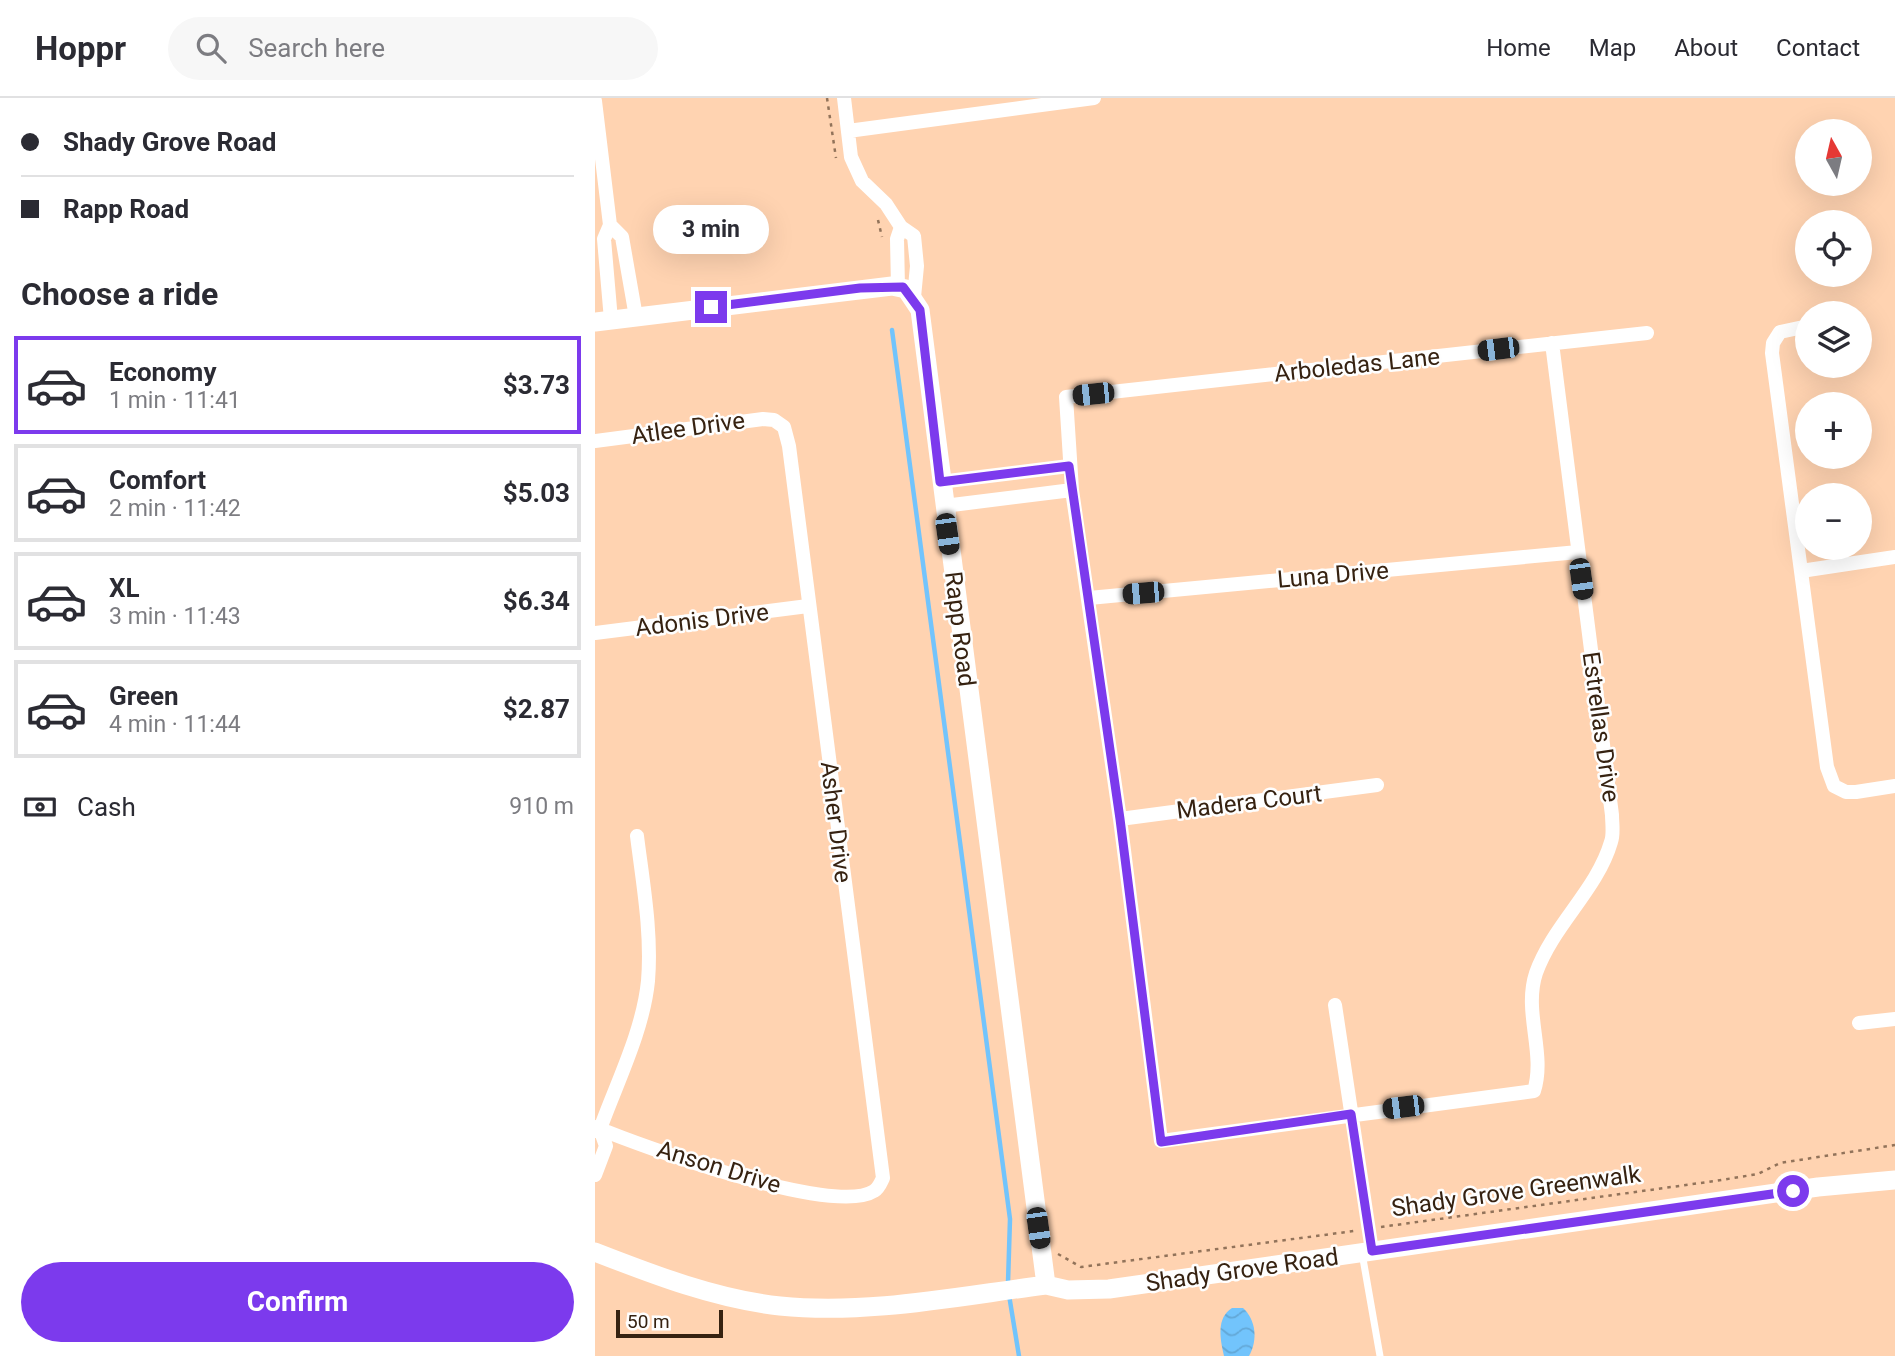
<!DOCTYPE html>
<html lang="en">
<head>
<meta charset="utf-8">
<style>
  :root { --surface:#fff; --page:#f7f7f7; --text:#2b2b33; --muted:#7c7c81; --line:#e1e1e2; --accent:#7c3aed }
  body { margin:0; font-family:Roboto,sans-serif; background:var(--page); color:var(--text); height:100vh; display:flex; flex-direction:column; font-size:26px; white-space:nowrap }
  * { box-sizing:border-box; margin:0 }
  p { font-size:23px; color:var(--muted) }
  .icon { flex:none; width:38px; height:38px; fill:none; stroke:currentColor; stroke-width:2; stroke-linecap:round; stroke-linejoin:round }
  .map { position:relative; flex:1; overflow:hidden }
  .details { display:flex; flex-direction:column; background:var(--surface); width:595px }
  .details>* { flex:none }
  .top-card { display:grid; align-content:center; height:154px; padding:0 21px; background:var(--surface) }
  .needle { width:46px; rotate:352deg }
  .tools { position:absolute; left:1200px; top:21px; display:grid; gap:14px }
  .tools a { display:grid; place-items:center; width:77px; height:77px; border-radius:50%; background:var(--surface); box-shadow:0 7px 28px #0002; font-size:35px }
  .scale { position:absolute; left:21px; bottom:18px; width:107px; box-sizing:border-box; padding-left:7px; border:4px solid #362211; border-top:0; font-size:19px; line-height:24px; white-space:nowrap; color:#362211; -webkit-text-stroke:5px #fefefe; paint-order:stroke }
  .end { position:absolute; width:32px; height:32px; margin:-16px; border:9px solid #7c3aed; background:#fff; box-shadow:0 0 0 4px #fff }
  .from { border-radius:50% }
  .bubble { position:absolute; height:49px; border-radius:24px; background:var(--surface); box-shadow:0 7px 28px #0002; font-size:23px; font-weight:700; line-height:49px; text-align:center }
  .car { position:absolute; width:21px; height:42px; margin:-21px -10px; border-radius:9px; box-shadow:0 0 5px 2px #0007; background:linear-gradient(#222 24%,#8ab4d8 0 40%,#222 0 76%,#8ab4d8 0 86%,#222 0) }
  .top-card b { display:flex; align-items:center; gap:24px; height:66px; font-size:26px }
  .top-card b+b { border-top:2px solid var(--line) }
  .top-card i { width:18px; height:18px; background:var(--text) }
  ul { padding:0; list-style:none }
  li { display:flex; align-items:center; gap:21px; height:98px; margin:0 14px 10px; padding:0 7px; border:4px solid var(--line); border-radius:0px }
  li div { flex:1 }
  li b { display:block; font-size:26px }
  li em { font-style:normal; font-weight:700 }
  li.on { border-color:var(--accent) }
  li>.icon { width:63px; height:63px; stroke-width:1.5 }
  h2 { padding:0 21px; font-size:32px; line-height:84px }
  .pay { display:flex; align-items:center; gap:18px; height:77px; padding:0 21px; font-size:26px }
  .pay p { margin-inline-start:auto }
  .primary-button { display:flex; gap:14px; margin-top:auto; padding:14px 21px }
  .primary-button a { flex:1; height:80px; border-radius:42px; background:var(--accent); color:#fff; font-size:28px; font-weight:700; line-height:80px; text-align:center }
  header { display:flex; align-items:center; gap:42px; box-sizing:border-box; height:98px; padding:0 35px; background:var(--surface); border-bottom:2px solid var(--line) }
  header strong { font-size:33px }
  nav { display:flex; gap:38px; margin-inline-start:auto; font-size:24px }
  .search { width:490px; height:63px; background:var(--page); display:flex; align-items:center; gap:18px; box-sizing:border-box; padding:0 24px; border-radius:38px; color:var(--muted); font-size:26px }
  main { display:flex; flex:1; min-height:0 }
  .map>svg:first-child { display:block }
</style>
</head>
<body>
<header>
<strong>Hoppr</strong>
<div class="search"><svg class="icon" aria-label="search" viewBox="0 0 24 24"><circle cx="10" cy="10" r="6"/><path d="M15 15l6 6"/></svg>Search here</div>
<nav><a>Home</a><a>Map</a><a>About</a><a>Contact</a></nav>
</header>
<main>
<section class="details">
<div class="top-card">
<b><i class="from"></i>Shady Grove Road</b>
<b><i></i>Rapp Road</b>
</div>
<h2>Choose a ride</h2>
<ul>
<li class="on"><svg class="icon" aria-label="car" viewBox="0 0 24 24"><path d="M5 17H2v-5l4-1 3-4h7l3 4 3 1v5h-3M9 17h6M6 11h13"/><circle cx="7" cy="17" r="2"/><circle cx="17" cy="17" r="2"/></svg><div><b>Economy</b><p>1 min · 11:41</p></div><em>$3.73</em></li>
<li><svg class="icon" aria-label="car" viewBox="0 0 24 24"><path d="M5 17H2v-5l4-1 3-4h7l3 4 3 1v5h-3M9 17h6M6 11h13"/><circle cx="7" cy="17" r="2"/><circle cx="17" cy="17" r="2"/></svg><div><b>Comfort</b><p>2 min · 11:42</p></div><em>$5.03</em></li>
<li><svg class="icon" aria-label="car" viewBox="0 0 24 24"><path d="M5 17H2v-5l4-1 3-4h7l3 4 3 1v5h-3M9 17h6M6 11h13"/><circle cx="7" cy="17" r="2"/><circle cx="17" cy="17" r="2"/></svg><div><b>XL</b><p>3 min · 11:43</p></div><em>$6.34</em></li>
<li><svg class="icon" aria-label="car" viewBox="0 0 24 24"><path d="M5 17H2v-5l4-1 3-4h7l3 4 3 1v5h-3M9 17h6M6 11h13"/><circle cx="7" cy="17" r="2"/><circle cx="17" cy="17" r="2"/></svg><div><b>Green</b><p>4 min · 11:44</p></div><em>$2.87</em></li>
</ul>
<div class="pay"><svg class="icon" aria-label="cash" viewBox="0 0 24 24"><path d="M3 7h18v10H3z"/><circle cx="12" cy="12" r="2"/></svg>Cash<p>910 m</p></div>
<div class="primary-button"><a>Confirm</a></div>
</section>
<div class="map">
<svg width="1300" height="1258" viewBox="0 0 1300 1258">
  <defs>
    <pattern id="water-waves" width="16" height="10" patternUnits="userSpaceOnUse" patternTransform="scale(1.75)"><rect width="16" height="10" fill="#72c4fc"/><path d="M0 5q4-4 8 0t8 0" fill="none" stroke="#63a8d7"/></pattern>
  </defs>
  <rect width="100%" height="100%" fill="#ffd3b1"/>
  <path fill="url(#water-waves)" d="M637 1210H648C661 1222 663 1242 654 1258H629C625 1241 621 1220 637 1210Z"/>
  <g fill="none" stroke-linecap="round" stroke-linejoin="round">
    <path stroke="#72c4fc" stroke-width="4.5" d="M297 232 415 1121 413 1185
      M414 1197 424 1258"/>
    <path stroke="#92735a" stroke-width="2.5" stroke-dasharray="3.5 5" stroke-linecap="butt" d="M232 0 241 60
      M283 122 287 139
      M786 1129 1120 1083 1163 1076 1185 1065 1300 1047
      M463 1156 486 1169 759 1133"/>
    <path stroke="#fff" stroke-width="7" d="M767 1155 785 1258"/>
    <path stroke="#fff" stroke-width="14" d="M249 0 256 59 267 83 291 106 306 129 319 138 322 168 319 199
      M0 3 15 127 9 141 16 222
      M253 33 499 0
      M15 127 27 139 41 219
      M303 189 302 141 306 129
      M1213 228 1185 234 1178 245 1177 255 1232 669 1239 688 1251 694H1261L1300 688
      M957 245 1017 717C1017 725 1019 736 1016 744 1002 792 958 827 941 875 928 914 951 955 939 993L566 1043 525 721 477 392 471 299 1052 235
      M0 343 168 321 179 322 189 329 194 348 288 1080C286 1084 284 1090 279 1093 239 1119 46 1048 0 1029
      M345 384 474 368
      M349 408 477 392
      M1206 473 1300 459
      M494 500 983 454
      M0 535 213 508
      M525 721 782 687
      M740 907 777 1153
      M1264 925 1300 921
      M5 1031C22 984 48 933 53 883 57 835 48 786 42 738
      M0 1033 5 1031 11 1048 0 1077"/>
    <path stroke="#fff" stroke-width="19" d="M0 224 297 188 311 191 325 212 451 1187
      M0 1154C59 1177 121 1201 185 1208 273 1217 364 1198 451 1187L473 1192 514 1191 1223 1089 1300 1082"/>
  </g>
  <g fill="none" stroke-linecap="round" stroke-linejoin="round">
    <path stroke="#7c3aed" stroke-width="9" d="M116 209 265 190 308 189 325 212 345 384 474 368 525 721 566 1044 756 1016 777 1153 1198 1093"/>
  </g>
  <g text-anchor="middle" stroke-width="5" stroke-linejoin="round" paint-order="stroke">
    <g font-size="24" fill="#362211" stroke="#fefefe">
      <text transform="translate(762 267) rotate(-6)" y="8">Arboledas Lane</text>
      <text transform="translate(93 330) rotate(-8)" y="8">Atlee Drive</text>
      <text transform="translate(738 477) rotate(-5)" y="8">Luna Drive</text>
      <text transform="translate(107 522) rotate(-7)" y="8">Adonis Drive</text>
      <text transform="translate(365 531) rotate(83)" y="8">Rapp Road</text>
      <text transform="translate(1006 629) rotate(82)" y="8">Estrellas Drive</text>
      <text transform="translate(654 704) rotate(-7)" y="8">Madera Court</text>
      <text transform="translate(241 724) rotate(83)" y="8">Asher Drive</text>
      <text transform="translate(124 1069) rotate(17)" y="8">Anson Drive</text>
      <text transform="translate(921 1093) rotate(-8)" y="8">Shady Grove Greenwalk</text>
      <text transform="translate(647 1172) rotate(-8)" y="8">Shady Grove Road</text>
    </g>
  </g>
</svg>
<div class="tools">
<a><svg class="needle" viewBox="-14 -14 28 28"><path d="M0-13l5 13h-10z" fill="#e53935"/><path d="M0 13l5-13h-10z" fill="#7c7c81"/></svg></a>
<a><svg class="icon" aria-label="locate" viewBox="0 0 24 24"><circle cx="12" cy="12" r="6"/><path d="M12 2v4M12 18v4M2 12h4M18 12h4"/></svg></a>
<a><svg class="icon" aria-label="layers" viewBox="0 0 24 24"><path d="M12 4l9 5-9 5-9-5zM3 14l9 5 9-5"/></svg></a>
<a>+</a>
<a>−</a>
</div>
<div class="scale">50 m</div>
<i class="end from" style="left:1198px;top:1093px"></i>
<i class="end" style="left:116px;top:209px"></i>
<div class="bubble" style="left:58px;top:107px;width:116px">3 min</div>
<i class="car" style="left:903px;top:251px;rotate:263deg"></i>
<i class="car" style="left:498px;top:296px;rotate:264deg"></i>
<i class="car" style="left:352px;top:436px;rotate:172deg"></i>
<i class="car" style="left:986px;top:481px;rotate:172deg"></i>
<i class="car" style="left:548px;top:495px;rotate:265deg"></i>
<i class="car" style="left:808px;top:1009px;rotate:263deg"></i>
<i class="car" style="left:443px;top:1130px;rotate:172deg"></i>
</div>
</main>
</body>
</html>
